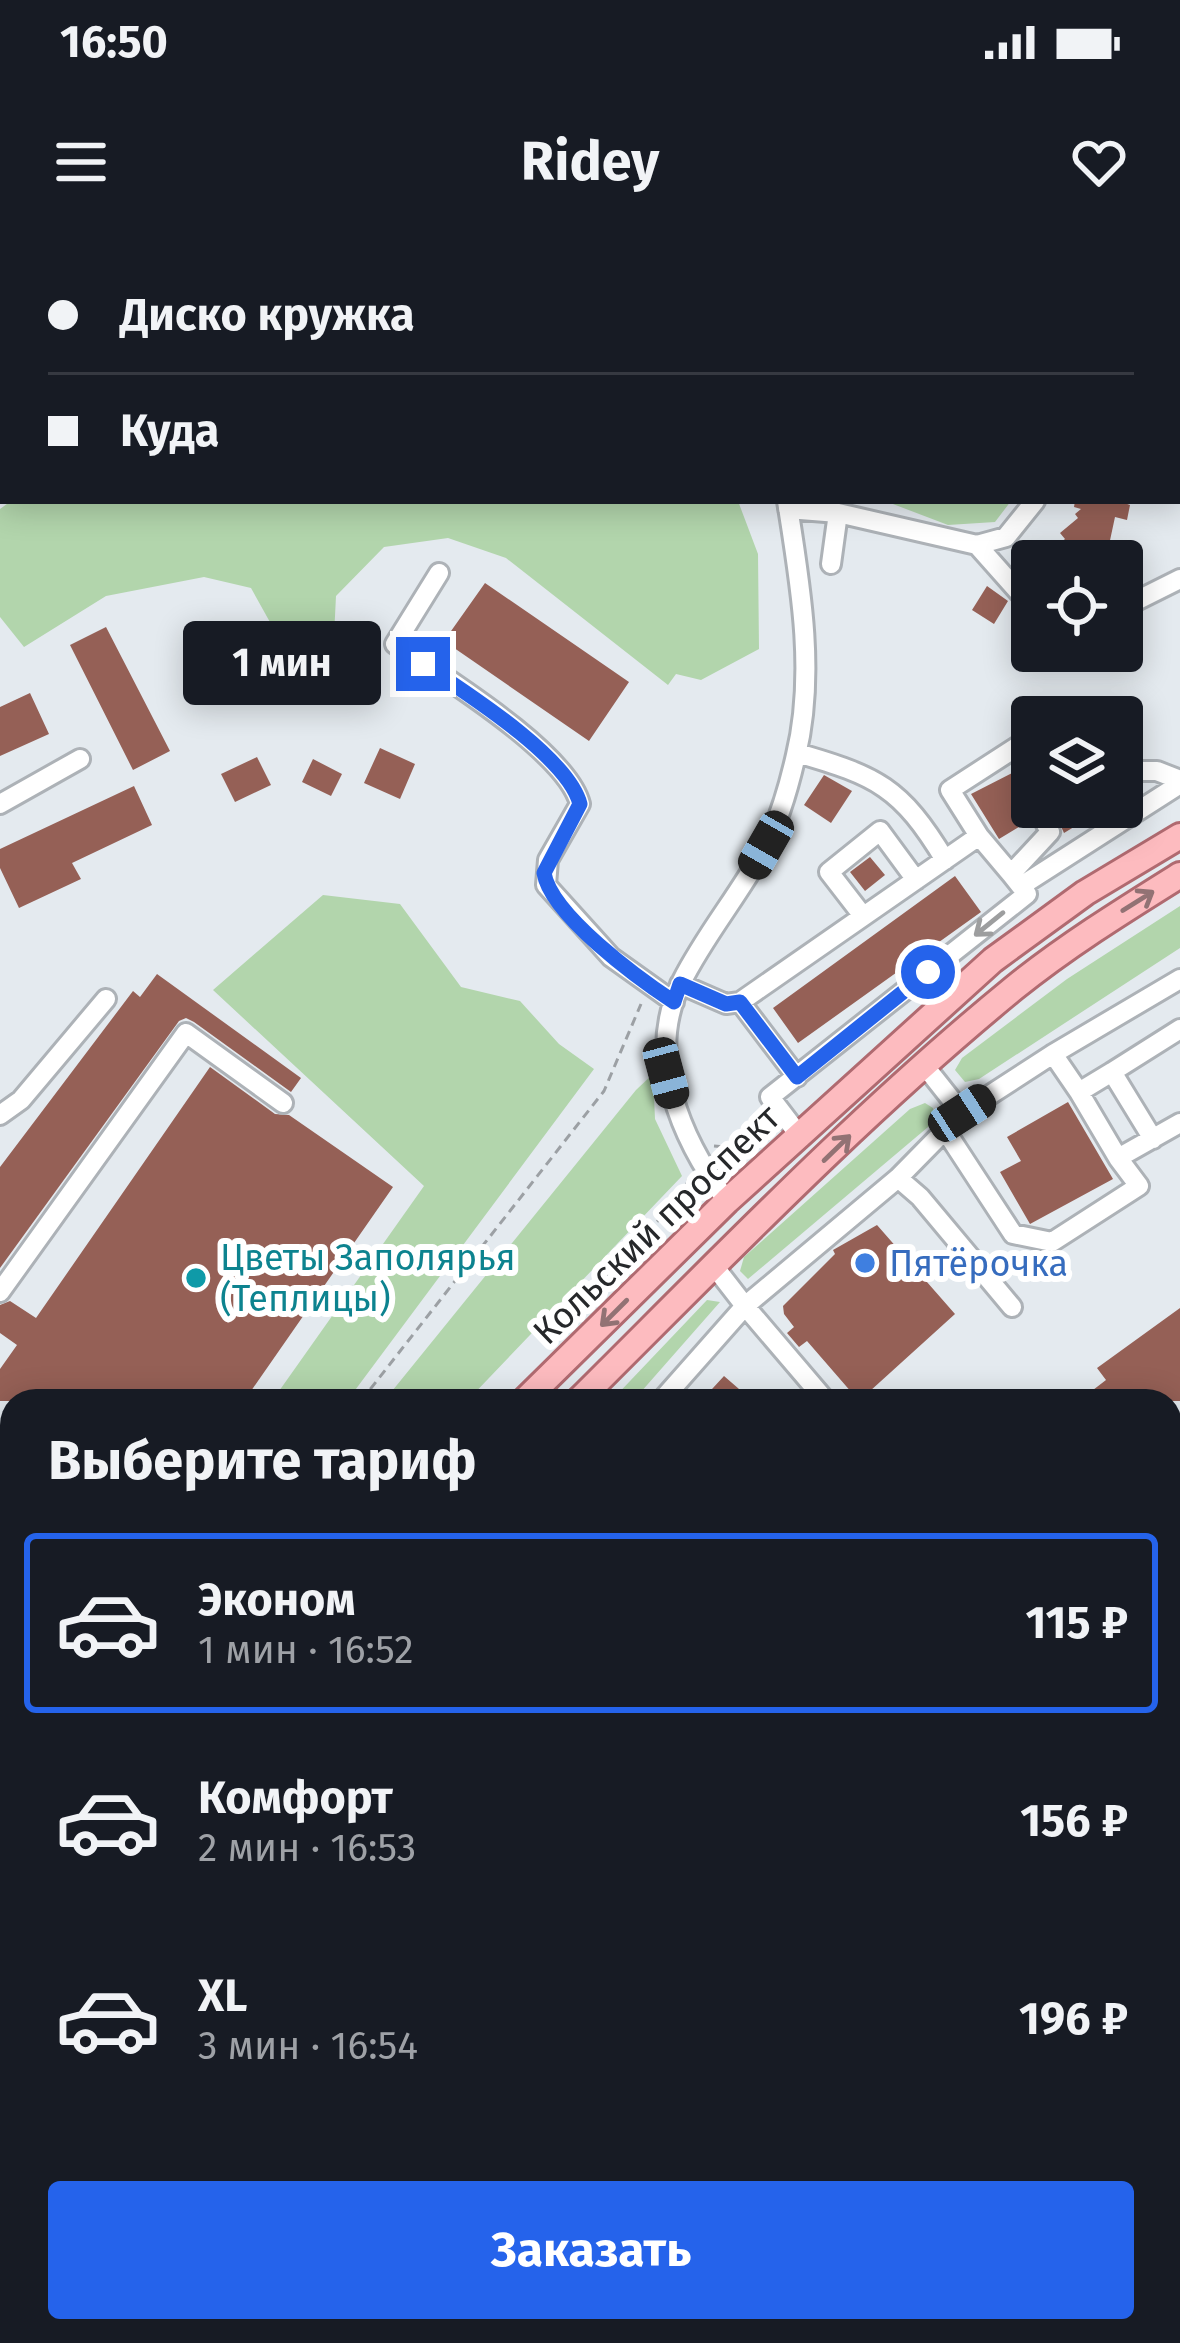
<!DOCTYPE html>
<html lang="ru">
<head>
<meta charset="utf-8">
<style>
  :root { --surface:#171b24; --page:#20242c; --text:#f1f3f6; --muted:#9ea1a6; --line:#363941; --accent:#2563eb }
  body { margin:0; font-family:"Fira Sans",sans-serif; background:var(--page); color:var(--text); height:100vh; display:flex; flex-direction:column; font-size:45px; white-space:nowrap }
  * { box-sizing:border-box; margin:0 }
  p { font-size:39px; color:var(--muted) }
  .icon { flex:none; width:66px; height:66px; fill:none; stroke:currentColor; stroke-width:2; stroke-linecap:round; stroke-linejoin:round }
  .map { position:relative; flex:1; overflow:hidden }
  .drawer { position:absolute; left:0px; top:1149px; width:1182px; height:954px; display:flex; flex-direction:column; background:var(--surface); border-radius:36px 36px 0 0; box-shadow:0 6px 30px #0003 }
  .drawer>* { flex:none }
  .guide { position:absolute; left:0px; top:0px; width:1182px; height:264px; box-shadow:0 6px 30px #0003; display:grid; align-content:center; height:264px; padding:0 48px; background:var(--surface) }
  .controls { position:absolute; left:1011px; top:300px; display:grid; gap:24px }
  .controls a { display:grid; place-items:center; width:132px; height:132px; border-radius:12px; background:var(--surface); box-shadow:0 6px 30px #0003; font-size:60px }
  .end { position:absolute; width:54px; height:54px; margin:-27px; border:15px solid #2563eb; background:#fff; box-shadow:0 0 0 6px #fff }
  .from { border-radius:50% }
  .bubble { position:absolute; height:84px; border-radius:12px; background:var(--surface); box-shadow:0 6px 30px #0003; font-size:39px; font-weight:700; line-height:84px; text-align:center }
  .car { position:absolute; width:36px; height:72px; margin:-36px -18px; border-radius:15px; box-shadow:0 0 9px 3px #0007; background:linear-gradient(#222 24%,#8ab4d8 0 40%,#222 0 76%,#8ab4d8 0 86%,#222 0) }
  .guide b { display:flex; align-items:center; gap:42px; height:114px; font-size:45px }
  .guide b+b { border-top:3px solid var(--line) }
  .guide i { width:30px; height:30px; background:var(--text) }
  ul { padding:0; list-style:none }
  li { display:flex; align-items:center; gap:36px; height:180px; margin:0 24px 18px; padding:0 24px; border:6px solid transparent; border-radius:12px }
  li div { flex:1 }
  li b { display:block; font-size:45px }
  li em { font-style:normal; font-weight:700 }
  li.active { border-color:var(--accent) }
  li>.icon { width:108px; height:108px; stroke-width:1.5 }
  h2 { padding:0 48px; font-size:54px; line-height:144px }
  .button { display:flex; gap:24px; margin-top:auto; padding:24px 48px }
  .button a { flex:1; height:138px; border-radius:12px; background:var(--accent); color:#fff; font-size:48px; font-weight:700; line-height:138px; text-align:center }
  .status { display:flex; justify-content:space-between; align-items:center; height:84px; padding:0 60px; background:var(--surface); direction:ltr }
  .status svg { height:33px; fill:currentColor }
  header { display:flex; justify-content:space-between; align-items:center; height:156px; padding:0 48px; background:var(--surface); font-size:54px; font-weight:700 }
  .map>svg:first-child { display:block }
</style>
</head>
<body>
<div class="status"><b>16:50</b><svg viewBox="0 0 49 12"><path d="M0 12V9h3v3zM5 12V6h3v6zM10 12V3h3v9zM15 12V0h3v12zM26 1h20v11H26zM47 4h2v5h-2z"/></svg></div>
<header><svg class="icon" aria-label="menu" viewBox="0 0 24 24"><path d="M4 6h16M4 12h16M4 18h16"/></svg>Ridey<svg class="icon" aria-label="heart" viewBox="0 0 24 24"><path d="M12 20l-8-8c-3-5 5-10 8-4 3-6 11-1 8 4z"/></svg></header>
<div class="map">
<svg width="1180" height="2103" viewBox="0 0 1180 2103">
  <rect width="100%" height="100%" fill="#e4eaef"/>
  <path fill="#b2d5ac" d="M430 0H742L431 3Z
    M11 261H738L758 314 759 409 701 440 676 434 668 445 506 318 448 298 384 307 336 356 334 396 326 421 335 437 320 457 290 418 251 348 204 337 106 356 24 407 0 377V269Z
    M885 261H1011L995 282 948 285Z
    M323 655 400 664 461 747 520 761 559 804 594 829 347 1161H272L424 946 213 750Z
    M1180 666V708L979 839 965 842 955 830 962 818 1067 739Z
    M653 834 655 879 682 936 467 1161H384L636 850Z
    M925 863 933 868 934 882 748 1039 740 1031 744 1017 910 869Z
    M707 1060 720 1062 633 1161H611Z
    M1180 1653V2103H672L680 2091H1170V1674Z
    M2 1938H12V2078L0 2088Z
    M17 2091H114L107 2103H0V2092Z"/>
  <path fill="#956056" d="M1075 261H1119L1130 265 1127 280 1115 277 1109 305 1098 302 1093 321H1038L1065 299 1060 293 1078 278 1075 274 1081 269 1074 267Z
    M485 343 629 442 589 501 444 401Z
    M987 346 1008 361 994 384 972 370Z
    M106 387 170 511 133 530 70 405Z
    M30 453 49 494 0 516V467Z
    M380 508 415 524 400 559 364 543Z
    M257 517 271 545 235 562 221 534Z
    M313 519 342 534 331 556 302 542Z
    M1032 523V555L1024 568 1029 581 999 599 971 554Z
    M824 535 852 551 831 583 804 565Z
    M134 546 152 585 72 623 81 639 19 668 0 628V609Z
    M1052 567H1079L1087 579 1064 593Z
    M870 617 885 635 865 651 850 632Z
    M955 636 981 672 798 803 773 768Z
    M157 734 301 838 291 852 194 782 186 778 179 781 0 1028V927L133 751 140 757Z
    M210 827 275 874 289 875 393 947 244 1161H0V1129L17 1105 0 1093V1065L10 1061 36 1078Z
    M1068 862 1113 939 1030 984 1000 932 1021 921 1007 897Z
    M877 985 955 1074 859 1161 807 1101 799 1107 787 1093 794 1087 784 1074 783 1066 835 1014 833 1010Z
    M1180 1068V1161H1100L1093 1150 1106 1140 1097 1128Z
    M724 1136 739 1149 728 1161H701Z"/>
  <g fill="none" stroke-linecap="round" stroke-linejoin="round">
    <defs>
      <path id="minor" d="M850 0 855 3
        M1016 0 1020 3
        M763 3 764 0
        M1145 3 1147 0
        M0 91 3 95
        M1179 126H1180
        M0 222 3 219
        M788 269 838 273 977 305 1006 297 1035 261
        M977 305 1032 367
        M831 324 838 273
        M439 333 395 404C442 436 567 512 580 564L548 620 546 645 611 717 674 762
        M1122 368 1180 339
        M797 513C877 536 901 547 945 620
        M1122 531H1157L1180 540
        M0 564 80 519
        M1011 634 979 596 950 550 1032 497
        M1021 646 1180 544
        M863 676 829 632 880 591 916 640
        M680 744 726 764 740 762 797 837
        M740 762 979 596
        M1053 814 1079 852 1112 832
        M924 825 962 873 1053 814 1180 739
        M1079 852 1118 918
        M0 875 21 860 106 759
        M945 890 1013 994 1052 1002 1139 946 1118 918 1180 883
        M799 895 770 857 1027 654 1011 634 1050 592 1037 567
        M1153 899 1112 832 1180 789
        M898 938 953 882
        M727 961C681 899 644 816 682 741 705 695 739 655 764 609 779 581 789 546 796 515 816 433 800 343 787 261
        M0 1052 186 793 283 863
        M661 1161 745 1066 714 1026
        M826 1161 745 1066 898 938 920 957 1012 1067
        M195 2091 192 2093 202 2103
        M288 2091 299 2103"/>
      <path id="major" d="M524 1161 727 961 993 720 1085 653 1180 596
        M578 1161C720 1020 860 874 1014 748 1066 706 1124 670 1180 635
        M0 1644 12 1657
        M0 1770 12 1749
        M0 1844 12 1824"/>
    </defs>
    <use href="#minor" stroke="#adb2b7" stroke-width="24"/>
    <use href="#major" stroke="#b06a70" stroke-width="30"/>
    <path stroke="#9ca0a4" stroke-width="3" stroke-dasharray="9 6" stroke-linecap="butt" d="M714 906 739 908 768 884
      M591 1062 611 1027 684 955 688 940
      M361 1161 604 851 641 764
      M493 1161 505 1150
      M0 1935 12 1917"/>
    <use href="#minor" stroke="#fff" stroke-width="18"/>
    <use href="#major" stroke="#fdbbbf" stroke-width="24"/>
  </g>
  <defs><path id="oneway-shaft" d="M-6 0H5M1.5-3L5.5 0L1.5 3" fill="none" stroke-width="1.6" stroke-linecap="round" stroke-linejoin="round" transform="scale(3)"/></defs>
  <g stroke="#927274">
    <use href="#oneway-shaft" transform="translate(1138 661) rotate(-32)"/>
    <use href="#oneway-shaft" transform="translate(837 908) rotate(-44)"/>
    <use href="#oneway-shaft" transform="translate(614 1073) rotate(135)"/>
  </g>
  <use stroke="#9d9e9f" href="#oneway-shaft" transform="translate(989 684) rotate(141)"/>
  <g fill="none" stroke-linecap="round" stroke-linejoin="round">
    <path stroke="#2563eb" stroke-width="15" d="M423 424C465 452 568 517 580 564L544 633C551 675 639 739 674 762L680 744 726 764 740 762 797 837 928 732"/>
  </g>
  <circle fill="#3f7fe0" stroke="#fff" stroke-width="4.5" cx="865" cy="1023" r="12"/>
  <circle fill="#0f9aa8" stroke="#fff" stroke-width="4.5" cx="196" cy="1038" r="12"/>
  <g text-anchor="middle" stroke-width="12" stroke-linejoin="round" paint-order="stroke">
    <g font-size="36" fill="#26282a" stroke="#fff">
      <text transform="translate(656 984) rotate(-44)" y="13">Кольский проспект</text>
    </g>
    <g font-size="36" fill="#0d838f" stroke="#fff" text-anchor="start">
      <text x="220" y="1030">Цветы Заполярья<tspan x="220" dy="41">(Теплицы)</tspan></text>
    </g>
    <g font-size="36" fill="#366cbe" stroke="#fff" text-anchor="start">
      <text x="889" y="1036">Пятёрочка</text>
    </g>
  </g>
</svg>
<div class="controls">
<a><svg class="icon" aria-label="locate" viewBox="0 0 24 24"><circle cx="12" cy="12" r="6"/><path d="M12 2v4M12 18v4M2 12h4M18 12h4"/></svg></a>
<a><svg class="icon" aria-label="layers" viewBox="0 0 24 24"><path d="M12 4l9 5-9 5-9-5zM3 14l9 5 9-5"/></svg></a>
</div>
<i class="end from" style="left:928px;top:732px"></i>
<i class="end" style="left:423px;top:424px"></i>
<div class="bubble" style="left:183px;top:381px;width:198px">1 мин</div>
<i class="car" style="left:766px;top:605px;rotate:210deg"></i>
<i class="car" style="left:666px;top:833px;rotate:165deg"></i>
<i class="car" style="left:962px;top:873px;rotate:57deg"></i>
<div class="guide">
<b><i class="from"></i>Диско кружка</b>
<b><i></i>Куда</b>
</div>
<section class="drawer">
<h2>Выберите тариф</h2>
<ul>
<li class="active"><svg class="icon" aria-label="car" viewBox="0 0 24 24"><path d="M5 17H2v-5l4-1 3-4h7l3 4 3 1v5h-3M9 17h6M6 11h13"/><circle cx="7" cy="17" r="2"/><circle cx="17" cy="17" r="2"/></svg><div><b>Эконом</b><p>1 мин · 16:52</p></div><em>115 ₽</em></li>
<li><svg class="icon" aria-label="car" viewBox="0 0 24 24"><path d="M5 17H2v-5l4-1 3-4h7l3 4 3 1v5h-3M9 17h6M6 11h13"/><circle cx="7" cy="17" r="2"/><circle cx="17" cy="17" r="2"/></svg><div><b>Комфорт</b><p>2 мин · 16:53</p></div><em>156 ₽</em></li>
<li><svg class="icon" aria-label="car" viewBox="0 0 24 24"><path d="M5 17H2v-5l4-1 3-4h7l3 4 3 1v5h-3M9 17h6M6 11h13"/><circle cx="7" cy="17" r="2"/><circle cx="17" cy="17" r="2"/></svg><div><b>XL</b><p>3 мин · 16:54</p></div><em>196 ₽</em></li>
</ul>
<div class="button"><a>Заказать</a></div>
</section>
</div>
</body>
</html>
